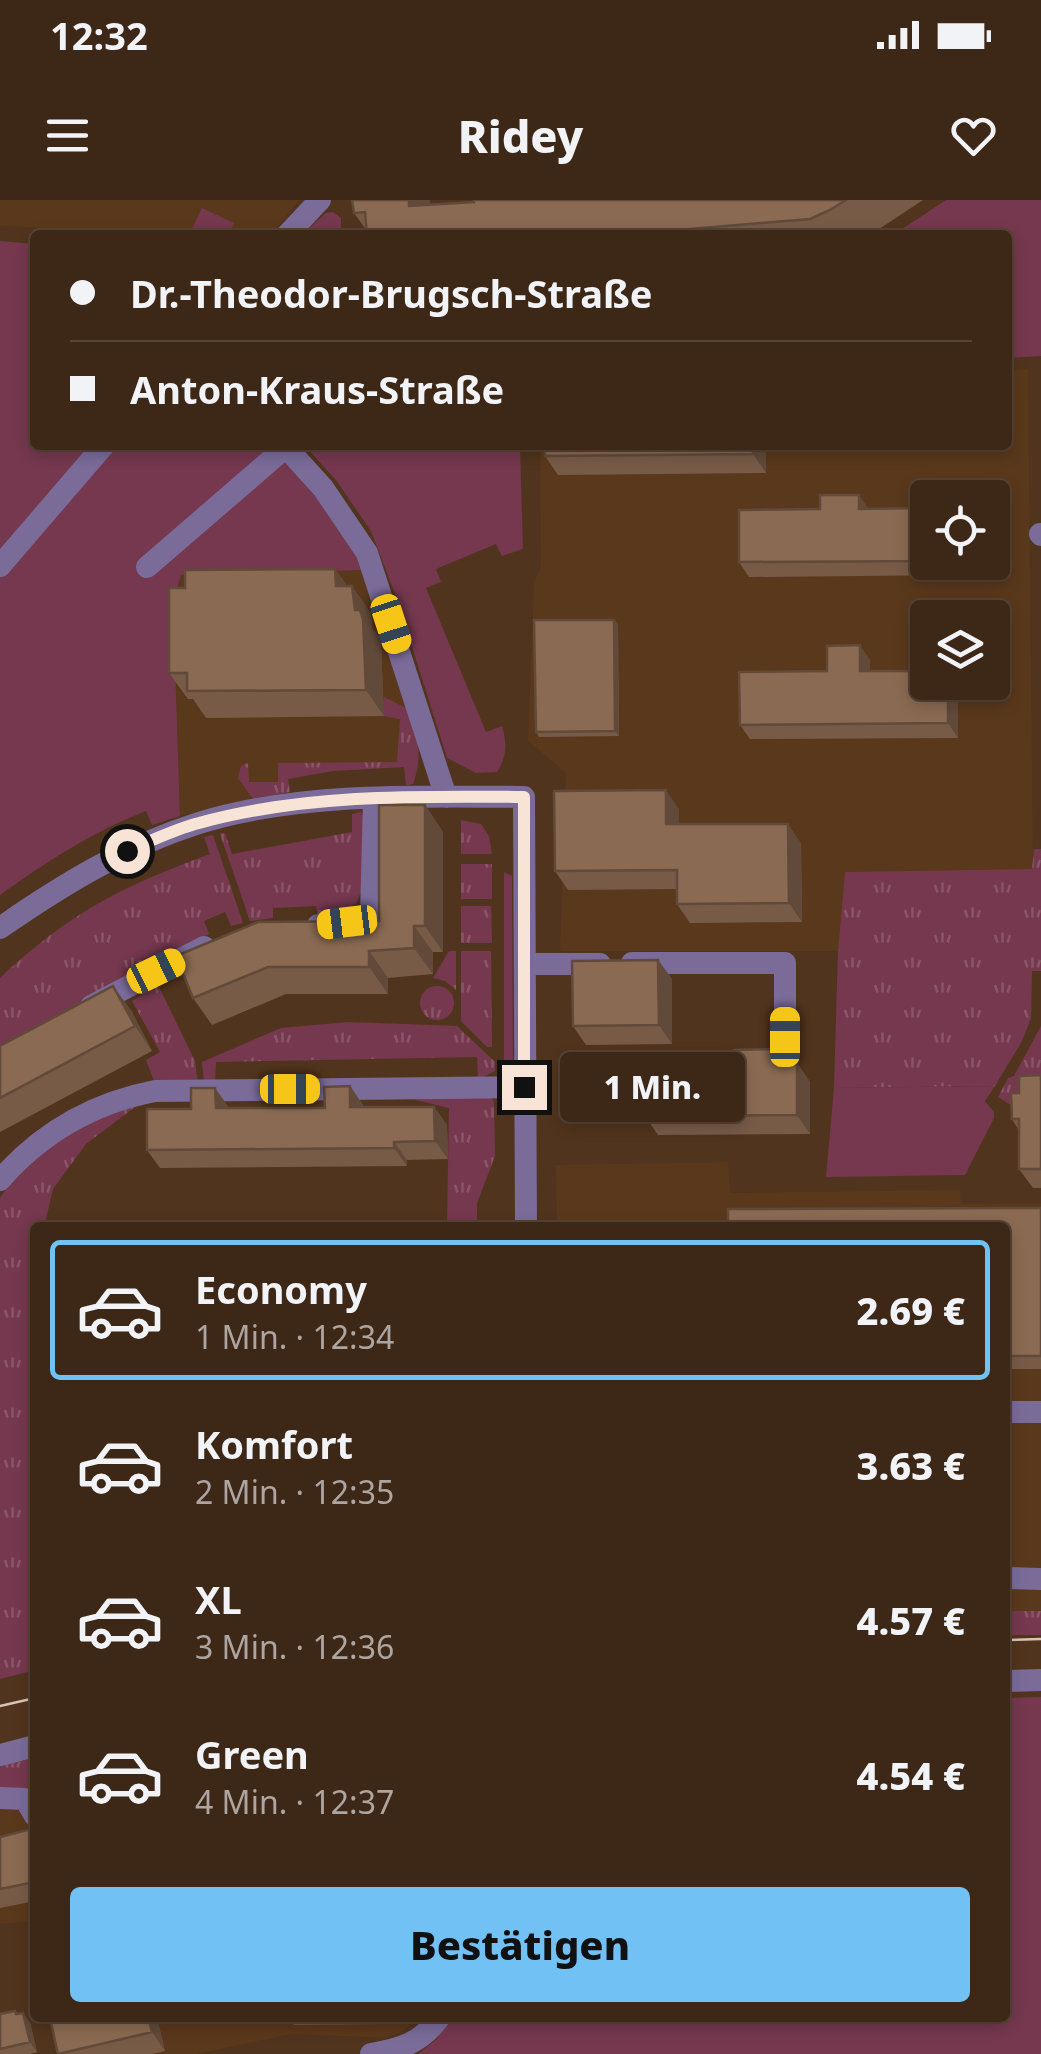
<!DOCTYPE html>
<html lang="de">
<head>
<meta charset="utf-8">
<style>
  :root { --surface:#3d2716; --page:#442f1f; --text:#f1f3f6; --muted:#ada5a1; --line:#564435; --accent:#72c1f5 }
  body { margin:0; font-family:"Noto Sans",sans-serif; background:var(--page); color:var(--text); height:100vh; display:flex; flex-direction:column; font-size:38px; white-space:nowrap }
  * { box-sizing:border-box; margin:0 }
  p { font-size:32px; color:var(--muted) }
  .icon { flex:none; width:55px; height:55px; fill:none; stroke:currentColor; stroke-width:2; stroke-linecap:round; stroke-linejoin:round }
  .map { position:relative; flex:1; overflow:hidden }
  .drawer { position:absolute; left:30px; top:1022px; width:980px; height:800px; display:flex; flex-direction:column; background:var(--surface); border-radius:10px; box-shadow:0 5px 15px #0003,0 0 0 2px var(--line) }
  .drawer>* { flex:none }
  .guide { position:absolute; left:30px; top:30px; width:982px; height:220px; border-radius:10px; box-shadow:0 5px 15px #0003,0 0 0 2px var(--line); display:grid; align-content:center; height:220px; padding:0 40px; background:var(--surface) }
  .tools { position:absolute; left:910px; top:280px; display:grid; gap:20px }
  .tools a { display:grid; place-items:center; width:100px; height:100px; border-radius:10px; background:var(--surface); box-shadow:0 5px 15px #0003,0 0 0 2px var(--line); font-size:50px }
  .end { position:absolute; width:45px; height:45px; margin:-22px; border:12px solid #f7e4d7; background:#111; box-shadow:0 0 0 5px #111 }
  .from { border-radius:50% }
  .bubble { position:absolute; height:70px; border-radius:10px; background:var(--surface); box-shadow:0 5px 15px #0003,0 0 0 2px var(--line); font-size:32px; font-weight:800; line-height:70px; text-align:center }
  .car { position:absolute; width:30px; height:60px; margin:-30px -15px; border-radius:12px; box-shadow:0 0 8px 2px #0007; background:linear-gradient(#f5c518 24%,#345 0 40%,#f5c518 0 76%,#345 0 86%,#f5c518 0) }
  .guide b { display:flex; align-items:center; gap:35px; height:95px; font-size:38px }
  .guide b+b { border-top:2px solid var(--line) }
  .guide i { width:25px; height:25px; background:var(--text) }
  ul { padding:18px 0 0; list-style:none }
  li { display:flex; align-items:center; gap:30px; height:140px; margin:0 20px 15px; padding:0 20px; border:5px solid transparent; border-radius:10px }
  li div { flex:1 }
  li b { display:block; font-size:38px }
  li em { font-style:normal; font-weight:800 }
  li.on { border-color:var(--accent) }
  li>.icon { width:90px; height:90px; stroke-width:1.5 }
  .button { display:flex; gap:20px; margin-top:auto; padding:20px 40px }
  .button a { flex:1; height:115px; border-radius:10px; background:var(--accent); color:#111; font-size:40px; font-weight:800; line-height:115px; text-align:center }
  .status { display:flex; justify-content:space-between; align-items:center; height:70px; padding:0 50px; background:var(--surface); direction:ltr }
  .status svg { height:28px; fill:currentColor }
  header { display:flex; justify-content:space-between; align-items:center; height:130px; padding:0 40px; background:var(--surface); font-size:45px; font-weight:800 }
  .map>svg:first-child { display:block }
</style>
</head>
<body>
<div class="status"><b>12:32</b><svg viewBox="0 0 49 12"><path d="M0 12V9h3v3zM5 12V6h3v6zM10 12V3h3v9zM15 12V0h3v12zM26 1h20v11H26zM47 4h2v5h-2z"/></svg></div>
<header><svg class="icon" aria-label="menu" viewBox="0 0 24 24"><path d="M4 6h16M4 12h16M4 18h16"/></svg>Ridey<svg class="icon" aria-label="heart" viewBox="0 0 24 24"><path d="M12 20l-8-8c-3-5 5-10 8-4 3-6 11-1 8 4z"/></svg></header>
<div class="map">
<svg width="1041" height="1854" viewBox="0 0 1041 1854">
  <defs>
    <pattern id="grass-tufts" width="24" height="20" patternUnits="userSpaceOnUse" patternTransform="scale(2.5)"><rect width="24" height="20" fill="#75384e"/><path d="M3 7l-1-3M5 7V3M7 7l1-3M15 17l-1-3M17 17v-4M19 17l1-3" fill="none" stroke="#895567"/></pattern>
  </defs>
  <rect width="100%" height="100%" fill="#51341d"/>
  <path fill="#5a381b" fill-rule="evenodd" d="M0 0H299L271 35H59L38 28 0 25Z
    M1028 169 1033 669 845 672 838 751H560L566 573 528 541 534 384 541 365 540 245H1008V170ZM928 298H992V362H928ZM928 418H992V482H928Z
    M367 370 413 517 419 567 413 584 406 585 404 567 333 571 288 579 290 592 180 616 173 402 181 375Z
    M728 962 730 993 960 990 961 1004H1041V1411H1005V1028L557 1027 556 965Z
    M35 1601V1740L31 1721 0 1724V1602Z
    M52 1818H418L404 1830 386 1838 292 1834 196 1854H59Z"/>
  <path fill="url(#grass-tufts)" d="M384 497 408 509C418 537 423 556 413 584L406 585 404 567 333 571 288 579 290 592 253 599 238 578 241 566 248 563 249 582H278V563L397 562 400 519 384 516Z
    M361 612 366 621 361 692 356 704 337 713 317 715 316 706 273 708V718L250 721 220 634 225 633 232 654 352 632V614Z
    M461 620 481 624 489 636 492 654H461Z
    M213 635 243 723 231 726 225 712 204 721 209 734 0 846V778C70 713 120 687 210 654L204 637Z
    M1034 649H1041V771H1032L1031 818 1022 841 995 886 834 888 838 751 845 672 1032 669Z
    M461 664H492V699H461Z
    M504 672 512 676 513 874 504 878Z
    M461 706H491L492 743H461Z
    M449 751H456V790L445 781 433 778Z
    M461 751H491L492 847H487L461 821Z
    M158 785 195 861 198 883 156 886 146 860 160 852 132 801Z
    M420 803a17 17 0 1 1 34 0a17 17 0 1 1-34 0Z
    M348 822 457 826 495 862V871L478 880 477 857 216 862 215 883H204L202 862 281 828Z
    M1041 826V875L1019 910 998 897 1008 878 1014 876Z
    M416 897H491L494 902 495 956 477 1003V1027H447L449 908 416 900Z
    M139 904 86 944 53 989 44 1027 35 1028V1470L0 1479V998L22 966 85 918Z
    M1005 1411H1041V1435H1005Z
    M35 1558V1601L0 1602V1566Z"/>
  <path fill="#75384e" d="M946 0H1041V156L1008 158V35H893Z
    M202 8 234 23 228 35H189Z
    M333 12 341 18V35H301L326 13Z
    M0 41 35 44V245H275L326 302 367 370 181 375 173 402 180 616 152 625 146 611C94 631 46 662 0 695Z
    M304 245H520L523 349 502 356 496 344 436 369 441 382 426 388 486 532 502 526C507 542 507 558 497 572L476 573 447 558 397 399 371 331 336 280Z
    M995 886 985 901 994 912V918L965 975 826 977 834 888Z
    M1041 1497V1854H418L437 1839 449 1818H1005V1498Z"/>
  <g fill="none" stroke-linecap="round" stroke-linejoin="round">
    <path stroke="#7a6b99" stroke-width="22" d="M287 35 320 0
      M284 245 323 288 367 353 446 597
      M1040 334 1041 335
      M0 366 104 245
      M147 367 286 247
      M318 725 371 716 374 599
      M0 728C62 685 124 647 196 624 296 592 419 596 524 597L526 1028
      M632 763H785V837
      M525 764H600
      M91 806 204 747
      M0 980C41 933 93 903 155 891L523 887
      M1005 1212H1041
      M1005 1378 1041 1379
      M1005 1481 1041 1480
      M0 1555 35 1546
      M0 1598 25 1599 35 1616
      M371 1854C401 1849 421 1843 439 1818"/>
    <path stroke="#d9c4b5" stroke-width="2.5" d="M1005 1440 1041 1439
      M0 1506 35 1498"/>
  </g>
  <path fill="#775b47" d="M474 0H923L870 35H367V31L354 13 431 5 474 2Z
    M766 245V273L558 275 545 256Z
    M859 295 868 309 928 308V362H957V375L749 377 739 362 820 309Z
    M335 369 347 386 371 413 372 428 378 436 381 445 384 516 206 518 193 499H188L169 473 185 388Z
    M614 420 618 425 619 536 539 537 536 532Z
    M870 460V471L928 482H956L958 485V538L750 539 740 525 827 471Z
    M425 605 443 632V752H433V774L388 778V794H286L212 825 193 798 379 721Z
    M679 609V624L801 643 802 722 690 723 677 704V689L568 690 555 671Z
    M658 760 672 779V844L586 845 573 826Z
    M131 810 152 851 0 932V846Z
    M797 863 810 882V934L658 935 645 916 655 882 734 866Z
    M1041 875V988H1033L1019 969V931L1012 919 1019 893Z
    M350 886 363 905V907H434L447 925 448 959 407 960V966L160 968 147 950 215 888 228 908H325Z
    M1041 1008V1169H1005V1028Z
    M35 1628V1701L0 1708V1637Z
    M15 1811 17 1814 23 1813 30 1823 37 1852 30 1854H0V1814Z
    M50 1818H157L165 1851 153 1854H58Z
    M289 1818H385V1824L294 1825Z"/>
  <path fill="#614a39" d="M409 0H430L433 35 409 6Z
    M753 245H766V273L753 254Z
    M859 295 869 310 859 309Z
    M948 362H957V375Z
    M335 369 353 394 352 386 371 413 372 428 378 436 381 445 384 516 366 490 336 386Z
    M614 420 618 425 619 536 615 531Z
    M860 445 870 460V486L860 471Z
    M948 482H956L958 485V538L948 523Z
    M666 590 679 609V643L666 624Z
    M425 605 443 632V752L425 726Z
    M788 624 801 643 802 722 789 703Z
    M414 726 433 752V774L414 748Z
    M369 751 388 778V794L369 767Z
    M658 760 672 779V844L659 825Z
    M113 786 131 810 152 851 135 826Z
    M777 849 791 868 777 864Z
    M797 863 810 882V934L797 915Z
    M350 886 363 905V926L350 907Z
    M215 888 228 906V927L216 908Z
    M434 907 447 925 448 959 435 941Z
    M394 942 407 960V966L394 948Z
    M23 1813 30 1823 37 1852 30 1842Z
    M148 1818H157L165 1851 152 1832Z"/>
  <path fill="#8a6a52" stroke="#614a39" stroke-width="2.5" d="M352 0H409V6L474 2V0H846L830 10 810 19 619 35H367L365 12 354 13Z
    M545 245H753V254L545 256Z
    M820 295H859V309L928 308V361L739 362V310L820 309Z
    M335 369 336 386H352L355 410H360L363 419 366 490 187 491V473H169V388H185V370Z
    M534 420H614L615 531 536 532Z
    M860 445V471H928V482H948V523L740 525 739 472 827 471V446Z
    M666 590V624H788L789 703 677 704V670L555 671 554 591Z
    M379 605H425V726H414V748L369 751V767H268L193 798 176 756 258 722 379 721Z
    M658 760 659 825 573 826 572 761Z
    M113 786 135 826 0 898V846Z
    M777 849V864L797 863V915L645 916 644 882H655V867L734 866V850Z
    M1041 875V969H1019V919H1012L1011 893H1019V876Z
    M350 886V907H434L435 941 394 942V948L147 950V909H191V888H215L216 908H325L324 887Z
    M1041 1008V1156H1005V1028H728V1009Z
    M35 1628V1682L0 1689V1637Z
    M15 1811 16 1814 23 1813 30 1842 0 1849V1814Z
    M50 1818H148L152 1832 58 1854Z"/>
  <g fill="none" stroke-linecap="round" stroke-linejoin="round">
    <path stroke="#f7e4d7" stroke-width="12" d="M127 651C151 641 175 629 199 623 304 594 416 596 524 597V887"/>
  </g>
</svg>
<div class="tools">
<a><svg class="icon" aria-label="locate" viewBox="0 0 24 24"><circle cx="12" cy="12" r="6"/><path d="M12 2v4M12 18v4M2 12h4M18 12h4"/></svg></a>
<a><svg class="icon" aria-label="layers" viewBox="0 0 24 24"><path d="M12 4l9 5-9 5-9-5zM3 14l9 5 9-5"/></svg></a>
</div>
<i class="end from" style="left:127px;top:651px"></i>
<i class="end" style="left:524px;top:887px"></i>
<div class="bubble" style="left:560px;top:852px;width:185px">1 Min.</div>
<i class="car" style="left:391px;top:424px;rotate:162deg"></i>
<i class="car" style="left:347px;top:722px;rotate:263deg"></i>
<i class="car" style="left:156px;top:771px;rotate:64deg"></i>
<i class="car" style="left:785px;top:837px;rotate:0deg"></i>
<i class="car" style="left:290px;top:889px;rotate:90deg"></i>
<div class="guide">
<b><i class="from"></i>Dr.-Theodor-Brugsch-Straße</b>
<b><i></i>Anton-Kraus-Straße</b>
</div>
<section class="drawer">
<ul>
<li class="on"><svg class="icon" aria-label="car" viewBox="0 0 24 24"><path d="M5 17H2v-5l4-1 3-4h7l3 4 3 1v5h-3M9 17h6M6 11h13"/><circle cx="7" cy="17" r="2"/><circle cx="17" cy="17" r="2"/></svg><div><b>Economy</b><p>1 Min. · 12:34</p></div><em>2.69 €</em></li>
<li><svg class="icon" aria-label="car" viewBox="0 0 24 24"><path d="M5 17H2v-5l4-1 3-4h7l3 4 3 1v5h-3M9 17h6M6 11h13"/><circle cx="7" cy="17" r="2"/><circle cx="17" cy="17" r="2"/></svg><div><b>Komfort</b><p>2 Min. · 12:35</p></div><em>3.63 €</em></li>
<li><svg class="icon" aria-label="car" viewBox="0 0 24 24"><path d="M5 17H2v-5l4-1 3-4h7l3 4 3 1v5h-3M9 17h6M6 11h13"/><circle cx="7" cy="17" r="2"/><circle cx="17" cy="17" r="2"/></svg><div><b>XL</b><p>3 Min. · 12:36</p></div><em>4.57 €</em></li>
<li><svg class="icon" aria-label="car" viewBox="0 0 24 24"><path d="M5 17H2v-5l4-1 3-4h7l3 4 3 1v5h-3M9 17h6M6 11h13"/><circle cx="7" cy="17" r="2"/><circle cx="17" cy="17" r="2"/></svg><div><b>Green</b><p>4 Min. · 12:37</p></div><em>4.54 €</em></li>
</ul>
<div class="button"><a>Bestätigen</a></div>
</section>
</div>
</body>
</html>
